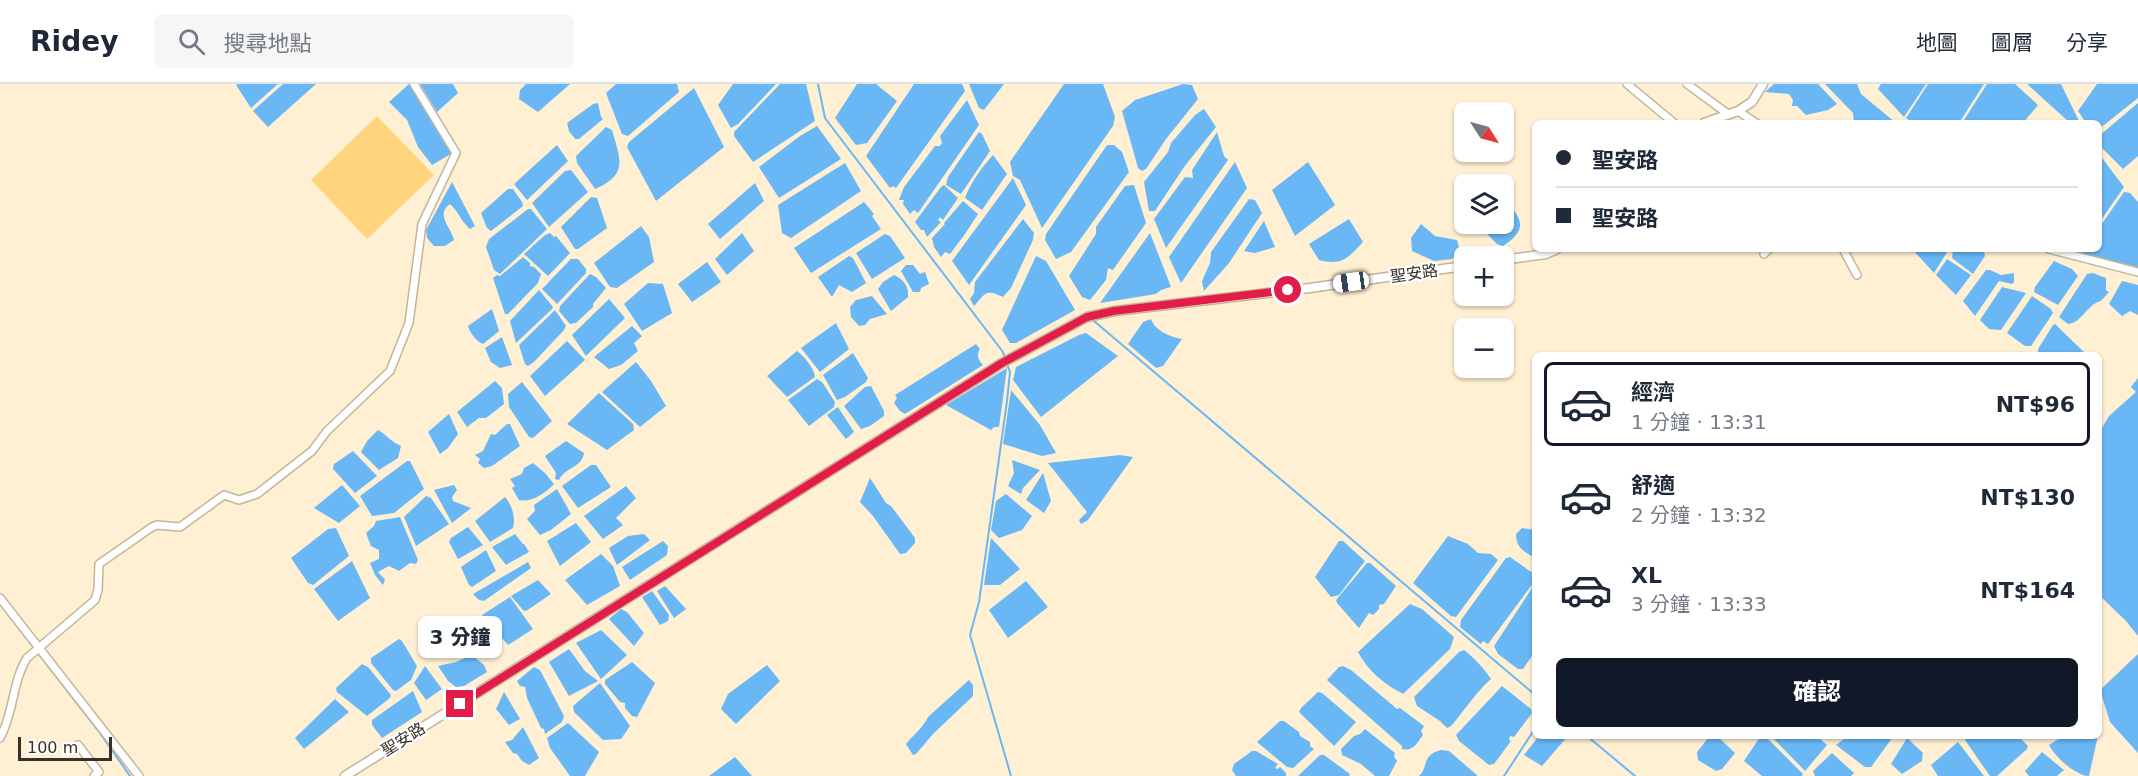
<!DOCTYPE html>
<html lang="zh-TW">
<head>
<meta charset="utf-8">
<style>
  :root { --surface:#fff; --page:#f6f6f7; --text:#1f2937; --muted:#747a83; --line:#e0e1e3; --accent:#111827 }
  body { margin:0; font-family:"DejaVu Sans","Noto Sans TC",sans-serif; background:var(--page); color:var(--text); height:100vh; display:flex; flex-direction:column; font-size:22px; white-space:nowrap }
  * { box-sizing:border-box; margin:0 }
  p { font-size:20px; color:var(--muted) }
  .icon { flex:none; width:33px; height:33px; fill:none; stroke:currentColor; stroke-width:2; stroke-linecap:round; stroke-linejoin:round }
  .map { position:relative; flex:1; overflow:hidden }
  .panel { position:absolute; left:1532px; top:268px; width:570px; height:387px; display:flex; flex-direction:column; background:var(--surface); border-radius:9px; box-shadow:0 2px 4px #0004 }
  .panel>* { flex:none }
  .top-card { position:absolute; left:1532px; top:36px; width:570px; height:132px; border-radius:9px; box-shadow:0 2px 4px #0004; display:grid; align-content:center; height:132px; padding:0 24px; background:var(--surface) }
  .needle { width:39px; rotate:126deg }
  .fabs { position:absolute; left:1454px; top:18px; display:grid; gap:12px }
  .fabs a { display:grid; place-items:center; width:60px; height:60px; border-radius:9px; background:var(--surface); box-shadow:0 2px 4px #0004; font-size:30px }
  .scale { position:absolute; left:18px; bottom:15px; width:94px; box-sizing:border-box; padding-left:6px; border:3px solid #373126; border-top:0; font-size:16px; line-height:21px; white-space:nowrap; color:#373126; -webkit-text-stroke:4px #fff; paint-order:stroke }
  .end { position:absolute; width:27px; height:27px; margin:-14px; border:8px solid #e11d48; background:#fff; box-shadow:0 0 0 3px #fff }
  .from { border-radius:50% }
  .bubble { position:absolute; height:42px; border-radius:9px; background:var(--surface); box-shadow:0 2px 4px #0004; font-size:20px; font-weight:800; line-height:42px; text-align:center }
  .car { position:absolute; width:18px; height:36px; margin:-18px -9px; border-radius:8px; box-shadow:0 0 4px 2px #0007; background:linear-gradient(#fff 24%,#345 0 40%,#fff 0 76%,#345 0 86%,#fff 0) }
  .top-card b { display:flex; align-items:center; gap:21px; height:57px; font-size:22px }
  .top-card b+b { border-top:2px solid var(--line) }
  .top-card i { width:15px; height:15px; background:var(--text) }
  ul { padding:10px 0 0; list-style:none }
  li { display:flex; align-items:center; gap:18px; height:84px; margin:0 12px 9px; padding:0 12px; border:3px solid transparent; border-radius:9px }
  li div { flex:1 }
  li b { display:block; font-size:22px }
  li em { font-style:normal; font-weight:800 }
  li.active { border-color:var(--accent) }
  li>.icon { width:54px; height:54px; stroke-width:1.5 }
  .primary-button { display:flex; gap:12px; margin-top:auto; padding:12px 24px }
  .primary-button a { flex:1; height:69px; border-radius:9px; background:var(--accent); color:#fff; font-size:24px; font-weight:800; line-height:69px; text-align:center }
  header { display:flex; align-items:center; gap:36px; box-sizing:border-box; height:84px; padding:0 30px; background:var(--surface); border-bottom:2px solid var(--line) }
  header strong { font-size:28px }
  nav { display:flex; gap:33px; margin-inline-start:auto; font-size:21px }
  .search { width:420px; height:54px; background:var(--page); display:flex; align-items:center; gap:15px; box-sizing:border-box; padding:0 21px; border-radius:9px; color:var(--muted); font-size:22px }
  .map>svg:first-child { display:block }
</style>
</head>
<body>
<header>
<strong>Ridey</strong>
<div class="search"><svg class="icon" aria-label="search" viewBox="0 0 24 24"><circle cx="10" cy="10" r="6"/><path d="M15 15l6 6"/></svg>搜尋地點</div>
<nav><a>地圖</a><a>圖層</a><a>分享</a></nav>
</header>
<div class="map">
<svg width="2138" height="692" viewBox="0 0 2138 692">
  <rect width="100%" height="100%" fill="#fff0d3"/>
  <path fill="#ffd47c" d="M377 32 434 91 367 155 311 96Z"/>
  <path fill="#6ab7f5" d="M238 0H278L251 24 236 1Z
    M283 0H316L268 43 253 27Z
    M409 0H412L454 68 432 81 418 63 407 36 389 18Z
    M420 0H453L458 9 437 28Z
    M526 0H570L538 28 519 15 520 6Z
    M616 0H677L679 8 628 52 622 50 606 9Z
    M733 0H776L738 40 731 44 718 21Z
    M780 0H806L815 37 753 78 734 52V48Z
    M857 0H876L897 17 867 59 856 61 835 34Z
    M914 0H962L965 7 896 104 893 102 890 104 866 72Z
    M969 0H1004L984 26 979 24Z
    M1064 0H1103L1115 33 1113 42 1042 144 1020 96 1013 92 1010 78Z
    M1183 0 1192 1 1198 15 1166 55 1146 85 1142 87 1138 84 1122 27 1135 16Z
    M1774 0H1818L1837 20 1828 26 1806 31 1797 22H1792L1793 16 1789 10 1765 8Z
    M1825 0H1857L1861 10 1896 39H1854L1853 29Z
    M1881 0H1926L1904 33 1878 5Z
    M1928 0H1984L1959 39H1913L1906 34Z
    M1987 0H2015L2038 21 2023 39H1962Z
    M2027 0H2061L2080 39H2070Z
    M2097 0H2138V14L2099 45 2098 39H2086L2078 27Z
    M694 4 724 63 656 117 627 63 629 58Z
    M967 16 979 41 918 129 914 126 910 130 903 120 904 116H899L904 103 935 62H940L942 59 940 52Z
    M598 19 601 33 603 35 579 55H575L569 47 567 39 593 20Z
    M2138 19V72L2123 85 2099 61V52Z
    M1204 25 1216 43 1184 83 1155 127H1149L1144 98 1168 68 1171 59 1195 31Z
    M817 42 841 75 779 114 759 83 800 52Z
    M606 43 612 46C620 75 629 90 595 105L577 79 576 72Z
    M979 48 982 50 990 67 961 110 946 101 948 93Z
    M1217 48 1224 72 1228 76 1166 164 1154 135 1185 93 1193 94 1192 86Z
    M557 61 568 77 527 116 514 100Z
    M1107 61H1114L1122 68 1129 88 1071 168 1056 175 1045 156 1046 150Z
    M2099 70 2124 103 2099 139Z
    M993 71 1007 90 982 126 965 114C971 98 982 83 993 71Z
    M1235 78 1247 104 1181 199 1169 173Z
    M1308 78 1335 121 1295 152 1272 106Z
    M845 79 861 107 791 154 782 149 778 121Z
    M571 86 588 108 549 143 532 119 565 87Z
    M1013 94 1026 121 969 201 952 177Z
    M452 98 475 142 470 145C461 137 458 127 450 120 435 131 451 143 454 156L445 162H434L427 154 426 146Z
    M755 99 764 117 720 155 708 140Z
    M944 101 958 114 943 136 940 133 938 136 941 138 927 153 924 146H921L915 138 941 103Z
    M1134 101 1146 139 1113 186 1108 184 1106 196 1090 216 1082 213 1069 192 1096 150V143L1125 102Z
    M508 105H513L522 118 523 122 491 147 487 144 481 129Z
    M2124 108 2130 109 2138 118V184L2084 170 2082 167 2083 165H2098L2099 144Z
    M1503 111C1520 135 1531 143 1503 162L1497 160 1477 140H1503Z
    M591 113 597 114 607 144 578 165H575L561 143Z
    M1249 115 1255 116 1262 129 1229 179 1204 207 1202 197 1210 179 1211 168Z
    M963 117 978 130 965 150 950 170 945 168 941 173 934 163 932 154 945 140 944 139Z
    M864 118 874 130 872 132 881 145 811 189 794 164Z
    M528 125H531L547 145 500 190 494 186 486 163 489 155Z
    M1023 135 1034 149 1033 156 1011 204 1003 213C986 205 986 208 974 222L970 215 974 209 975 198Z
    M1349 135 1363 158C1348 174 1342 182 1319 176L1309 160Z
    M1264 137 1275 163 1255 169 1244 167Z
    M1421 140 1435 152 1457 156 1460 167 1452 175 1434 177 1412 167 1411 154Z
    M641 142 649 153 654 178 617 204 610 203 594 179Z
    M550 149 554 153 556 152 570 169 548 192 524 170 545 151Z
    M742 149 754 167 727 191 715 175Z
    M1150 149 1171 203 1161 206 1156 210 1100 219Z
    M885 150 890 152 905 174 872 195 856 169Z
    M1912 165H1949L1934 189Z
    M1953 165H1987L1984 169 1985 172 1973 190 1952 174Z
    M849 172 853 174 866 199 852 208 839 201 832 213 818 193Z
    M1036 172 1046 177 1075 226 1016 259H1010L1002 246Z
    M523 173 530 179V182L534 183 541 190 538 199 508 230H505L493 194 497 191 500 192Z
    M571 175H578L586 185V189L557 220 542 205Z
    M1947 175 1971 191 1956 211 1936 191Z
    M2054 177 2072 185 2078 192 2058 221 2034 208 2035 203Z
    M707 178 721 198 692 218 678 200Z
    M906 181H913L920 190 925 188 929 200 921 204 920 208H913L901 187Z
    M1986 186H1990L2001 191 2014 189V198L2012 200 1999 197 1975 232 1963 217Z
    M2093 189 2106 194V206L2109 208 2101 217C2087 220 2082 239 2068 240L2059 233 2087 190Z
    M590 190 596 193 606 204 593 220V223L576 239 570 240 559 227 560 222Z
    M894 191C903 195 909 202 908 213L891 227 878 205 883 198Z
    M2122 197 2138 201V231L2130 227 2122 232 2109 220Z
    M648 199 663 200 672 229 642 247 624 220Z
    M2002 203 2026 209 2001 246 1989 245 1980 236Z
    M539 206 553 223 552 225 516 259 510 237Z
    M872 212 887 230 870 235 865 241 859 242 851 233 850 223 856 216Z
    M2032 212 2051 225 2053 229 2031 262H2025L2007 249Z
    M609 215 625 234 586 272 572 251Z
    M492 225 499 247 483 260C476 257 470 249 468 242Z
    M555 226 566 242 564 246 534 278 528 282 525 280 519 261Z
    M1151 235C1155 247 1171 253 1182 255L1163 282 1156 284 1128 260 1143 238Z
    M836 239 849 265 820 288 801 264Z
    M2055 240 2087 271H2043L2038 269V265L2053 241Z
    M632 242 642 252 634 259 638 267 621 281 609 285 594 273Z
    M1086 249 1118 272 1041 333 1013 296 1016 283 1079 251Z
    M502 253 512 281 500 284 491 278 485 264Z
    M567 257 585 276 545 312 530 292Z
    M976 260 980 265C976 272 978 275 983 281L905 330 900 327 894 319 897 314 895 311Z
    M797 267C804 272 814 284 815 293L787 313 767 292Z
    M853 269 868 294 866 298 845 313 837 316 823 291Z
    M636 278 651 297 666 322 640 343 602 308Z
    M1007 284 999 343H994L991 346 946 321Z
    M2138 294V552L2126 537 2098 510 2099 349 2109 332 2136 308 2131 303Z
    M817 295 822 298 835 318 834 323 809 342 788 316Z
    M495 297 502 304 504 320 486 334H479L467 343 457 328Z
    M522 298 552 337 533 354 529 353 509 323 508 310Z
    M871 302 884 327V332L870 342 861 345 844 322 865 303Z
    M1011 306 1040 341 1056 369 1042 372 1003 360Z
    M599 309 633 340 634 346 607 366 567 340Z
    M838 323 854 348 846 355 827 331Z
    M449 330 458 350 448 364 440 370 428 348Z
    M507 340H510L520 362 492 382 484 384 478 379 480 375 475 371 483 367 491 350 495 351Z
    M378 346C387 351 391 358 401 362L398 374 379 386 361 368 367 357Z
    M566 357 584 369C582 384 565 383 559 396L555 395 556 389 545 372Z
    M353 367 377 392 355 409 333 385 334 380Z
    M1120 371 1133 373 1088 436 1081 440 1079 436 1087 428 1048 379Z
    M1012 376 1040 386 1023 404 1021 410 1008 402 1014 389Z
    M407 377H410L424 405 394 429 372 432 360 412Z
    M533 379 545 389 554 400C545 409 532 419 519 416L512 404 515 402 510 395 522 390 524 384Z
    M591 381H596L611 403 578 424 562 402Z
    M1043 389 1051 417 1044 429 1026 416Z
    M870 394 886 419 891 422 915 454V459L906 469 900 470 873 432 860 418Z
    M342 401 360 422 339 439 314 424Z
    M454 401 457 406 452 413 453 417 471 424 452 439 434 406Z
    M626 402 636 414 616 434 623 441 603 455 584 432Z
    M557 405 571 430 551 446 540 451 527 435 535 427 534 421Z
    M1006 410 1032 432 1022 446 999 454 991 446 996 417Z
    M426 412 431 414 449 440 416 462 404 433Z
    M505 413C512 421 516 434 513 444L490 458 475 437Z
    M400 433 418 476 416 480 410 479 399 487 389 482 378 488 385 496 383 501 375 491 370 479 379 475V466L371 462 366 449 374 442 376 437Z
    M576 439 591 458 560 482 547 457Z
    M468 443 483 461 458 475 449 458 451 454Z
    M336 444 349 472 313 501 308 499 291 474 328 445Z
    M1522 444 1534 446V474C1524 467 1516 464 1516 450Z
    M515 450 523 460H524L529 468 506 481 492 463Z
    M644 450 650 456 617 481 609 464 628 452Z
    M1448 452 1468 460 1478 469 1491 470 1498 476 1456 533 1451 532 1413 499Z
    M991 454 1020 485 1000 501H984Z
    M663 457 668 462 667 471 630 496 622 483Z
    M1339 457H1343L1365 477 1339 511 1331 513 1315 493Z
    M486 466 496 487 472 503 469 501 461 483Z
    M601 470 613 482 620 502 587 521 565 496Z
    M1510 473 1534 490V498L1488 560 1483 557 1481 560 1460 543 1461 536 1506 474Z
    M352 477 370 514 338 537 314 505Z
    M528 478 531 484 484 517 479 516 473 510Z
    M1367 479H1370L1396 502 1384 520 1379 521V525L1373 531 1369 529 1359 544 1337 519 1336 516Z
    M538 496 551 510 526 527 523 526 511 512Z
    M1026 497 1048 523 1008 554 989 526Z
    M1534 501V569L1523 585H1518L1498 570 1494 562Z
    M665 502 686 525 674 534 657 507Z
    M652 507 669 531 668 537 660 541 642 513Z
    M510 513 533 545 508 561 482 531Z
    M1410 520 1422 525 1454 553 1450 565 1403 610C1384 600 1368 587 1358 568Z
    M621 525 627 528 644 549 634 562 609 535Z
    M601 546 627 571 601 595 576 559Z
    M399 555 402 557 417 582 411 596 396 607 393 606 371 579V574Z
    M569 565 585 587 598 597 569 612 549 578Z
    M1464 566C1474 574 1484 584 1491 595 1477 607 1464 627 1451 642L1447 644 1440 637 1417 622 1414 613 1459 568Z
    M2138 570V669L2110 638 2100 606Z
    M472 571 484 581 487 588 464 602 456 603 448 597 438 582 456 578Z
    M632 578 655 599 637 633 632 632 625 624V619L620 618 605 600V596Z
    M362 580 368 583 391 611 390 614 367 632 337 608 336 604Z
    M767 581 780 597 736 640 721 625 728 610Z
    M425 582 442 605 426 616 414 599Z
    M1343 582 1351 586 1397 625 1400 624 1424 642 1421 647 1423 651C1417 659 1413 668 1402 665V662L1328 597 1327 596 1339 583Z
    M534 583 540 586 564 632 562 638 545 650 544 645 541 644 527 614 525 603 520 602 517 597Z
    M969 596 973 601V612L933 650 916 670 913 671 906 660C913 651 923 644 928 633Z
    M600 599 630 642 621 655 603 656 574 628 573 622Z
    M1502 602 1531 625 1532 629 1514 653 1510 652 1509 656 1511 657 1494 680 1489 681 1459 657 1456 651Z
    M413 607 422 628 382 654 372 641V636Z
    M504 608 520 635 509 641 496 625Z
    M1318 608 1322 609 1356 638 1334 662 1299 628 1301 624Z
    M335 615 349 628 304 665 295 654Z
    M1280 637H1284L1299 648 1300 652 1310 658V662L1314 665 1293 684 1287 683 1257 658Z
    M568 639 599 668 585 692H570L550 664 547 654Z
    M523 643 539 674 529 681 522 677 517 670 513 669 505 658 512 656Z
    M1365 645 1395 669 1394 672 1397 677 1389 692H1375L1361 680 1342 671 1341 665 1354 652 1360 650Z
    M1717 652 1735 669 1722 685 1716 687 1698 676 1697 668 1709 653Z
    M1848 652H1893V653L1871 683H1865L1836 661Z
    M1538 653H1567L1542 682 1524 671Z
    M1760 653H1766L1803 690 1802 692H1762L1744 677Z
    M1772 653H1818L1827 661 1805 687Z
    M1967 653H2019L2028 662 2027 665 1997 692H1990L1965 656Z
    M2062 653H2097V656L2089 692C2076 692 2055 673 2049 661Z
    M1907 654 1923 669 1922 677 1902 690 1891 680Z
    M1958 658 1984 692H1938L1931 681Z
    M1441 666 1449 667 1478 692H1419C1429 683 1421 671 1441 666Z
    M1252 667H1256L1278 680 1275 684 1278 685 1280 683 1286 689V692H1236L1232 686 1234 680Z
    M2042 668 2064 686 2057 692H2029L2025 687Z
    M1832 669 1854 689 1851 692H1815L1813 687Z
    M1320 671H1324L1350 690 1349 692H1298Z
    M735 673 752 692H709Z"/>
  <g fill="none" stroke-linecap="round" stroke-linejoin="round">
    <path stroke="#6ab7f5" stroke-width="2" d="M818 0 825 34 1003 268 1005 275
      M1094 237 1534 610
      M1007 280 1010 288 1007 317 979 518 970 551 1011 692
      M0 520 100 649 130 692
      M1587 652 1635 692
      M1504 692 1534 646"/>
    <defs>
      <path id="minor" d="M1627 0 1674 39
        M1687 0 1728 30
        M1738 27 1756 39
        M1843 165 1857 191
        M2049 165 2138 188
        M1764 170 1769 165
        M0 514 139 692
        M0 654C14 629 12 598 27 574L95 516 98 506 99 480 152 443 157 441 180 443 224 411 239 416 257 410 312 367 327 347 390 287 409 239 422 140 456 69 414 0
        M78 661 99 688 94 692"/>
      <path id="tertiary" d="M1704 39 1738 27 1752 18 1763 0
        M1503 176 1546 170 1557 165
        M345 692 1002 279 1087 233 1115 227 1310 204 1464 182"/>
    </defs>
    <use href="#minor" stroke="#c3b599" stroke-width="10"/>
    <use href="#tertiary" stroke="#c3b599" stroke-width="11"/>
    <use href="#minor" stroke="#fff" stroke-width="7"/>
    <use href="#tertiary" stroke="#fff" stroke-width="8"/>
  </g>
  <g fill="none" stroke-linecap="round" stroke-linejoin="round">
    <path stroke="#e11d48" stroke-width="8" d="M460 620 1002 279 1087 233 1114 227 1288 206"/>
  </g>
  <g text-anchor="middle" stroke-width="4.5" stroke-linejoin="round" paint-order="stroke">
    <g font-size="16" fill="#373126" stroke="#fff">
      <text transform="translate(1414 189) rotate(-8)" y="6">聖安路</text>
      <text transform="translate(403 655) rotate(-32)" y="6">聖安路</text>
    </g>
  </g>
</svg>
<div class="fabs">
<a><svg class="needle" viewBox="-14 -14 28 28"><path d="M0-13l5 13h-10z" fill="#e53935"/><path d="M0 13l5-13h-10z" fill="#747a83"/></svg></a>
<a><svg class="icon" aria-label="layers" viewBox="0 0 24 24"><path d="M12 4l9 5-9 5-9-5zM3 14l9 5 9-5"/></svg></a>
<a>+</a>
<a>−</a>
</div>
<div class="scale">100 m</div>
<i class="end from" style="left:1288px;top:206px"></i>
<i class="end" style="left:460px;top:620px"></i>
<div class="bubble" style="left:418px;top:532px;width:84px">3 分鐘</div>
<i class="car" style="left:1351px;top:198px;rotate:262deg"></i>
<div class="top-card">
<b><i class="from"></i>聖安路</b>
<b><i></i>聖安路</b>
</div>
<section class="panel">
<ul>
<li class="active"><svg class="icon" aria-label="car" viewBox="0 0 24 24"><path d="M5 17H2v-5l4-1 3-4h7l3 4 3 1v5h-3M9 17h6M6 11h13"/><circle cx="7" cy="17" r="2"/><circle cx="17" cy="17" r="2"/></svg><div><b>經濟</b><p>1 分鐘 · 13:31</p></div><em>NT$96</em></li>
<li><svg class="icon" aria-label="car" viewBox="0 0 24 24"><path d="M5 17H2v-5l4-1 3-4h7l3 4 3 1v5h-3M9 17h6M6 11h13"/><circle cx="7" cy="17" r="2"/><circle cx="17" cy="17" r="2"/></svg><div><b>舒適</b><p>2 分鐘 · 13:32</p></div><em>NT$130</em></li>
<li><svg class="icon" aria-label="car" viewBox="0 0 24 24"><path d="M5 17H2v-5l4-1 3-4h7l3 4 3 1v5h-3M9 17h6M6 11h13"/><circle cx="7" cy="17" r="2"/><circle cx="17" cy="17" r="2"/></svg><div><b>XL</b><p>3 分鐘 · 13:33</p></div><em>NT$164</em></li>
</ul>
<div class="primary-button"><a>確認</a></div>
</section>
</div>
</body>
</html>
